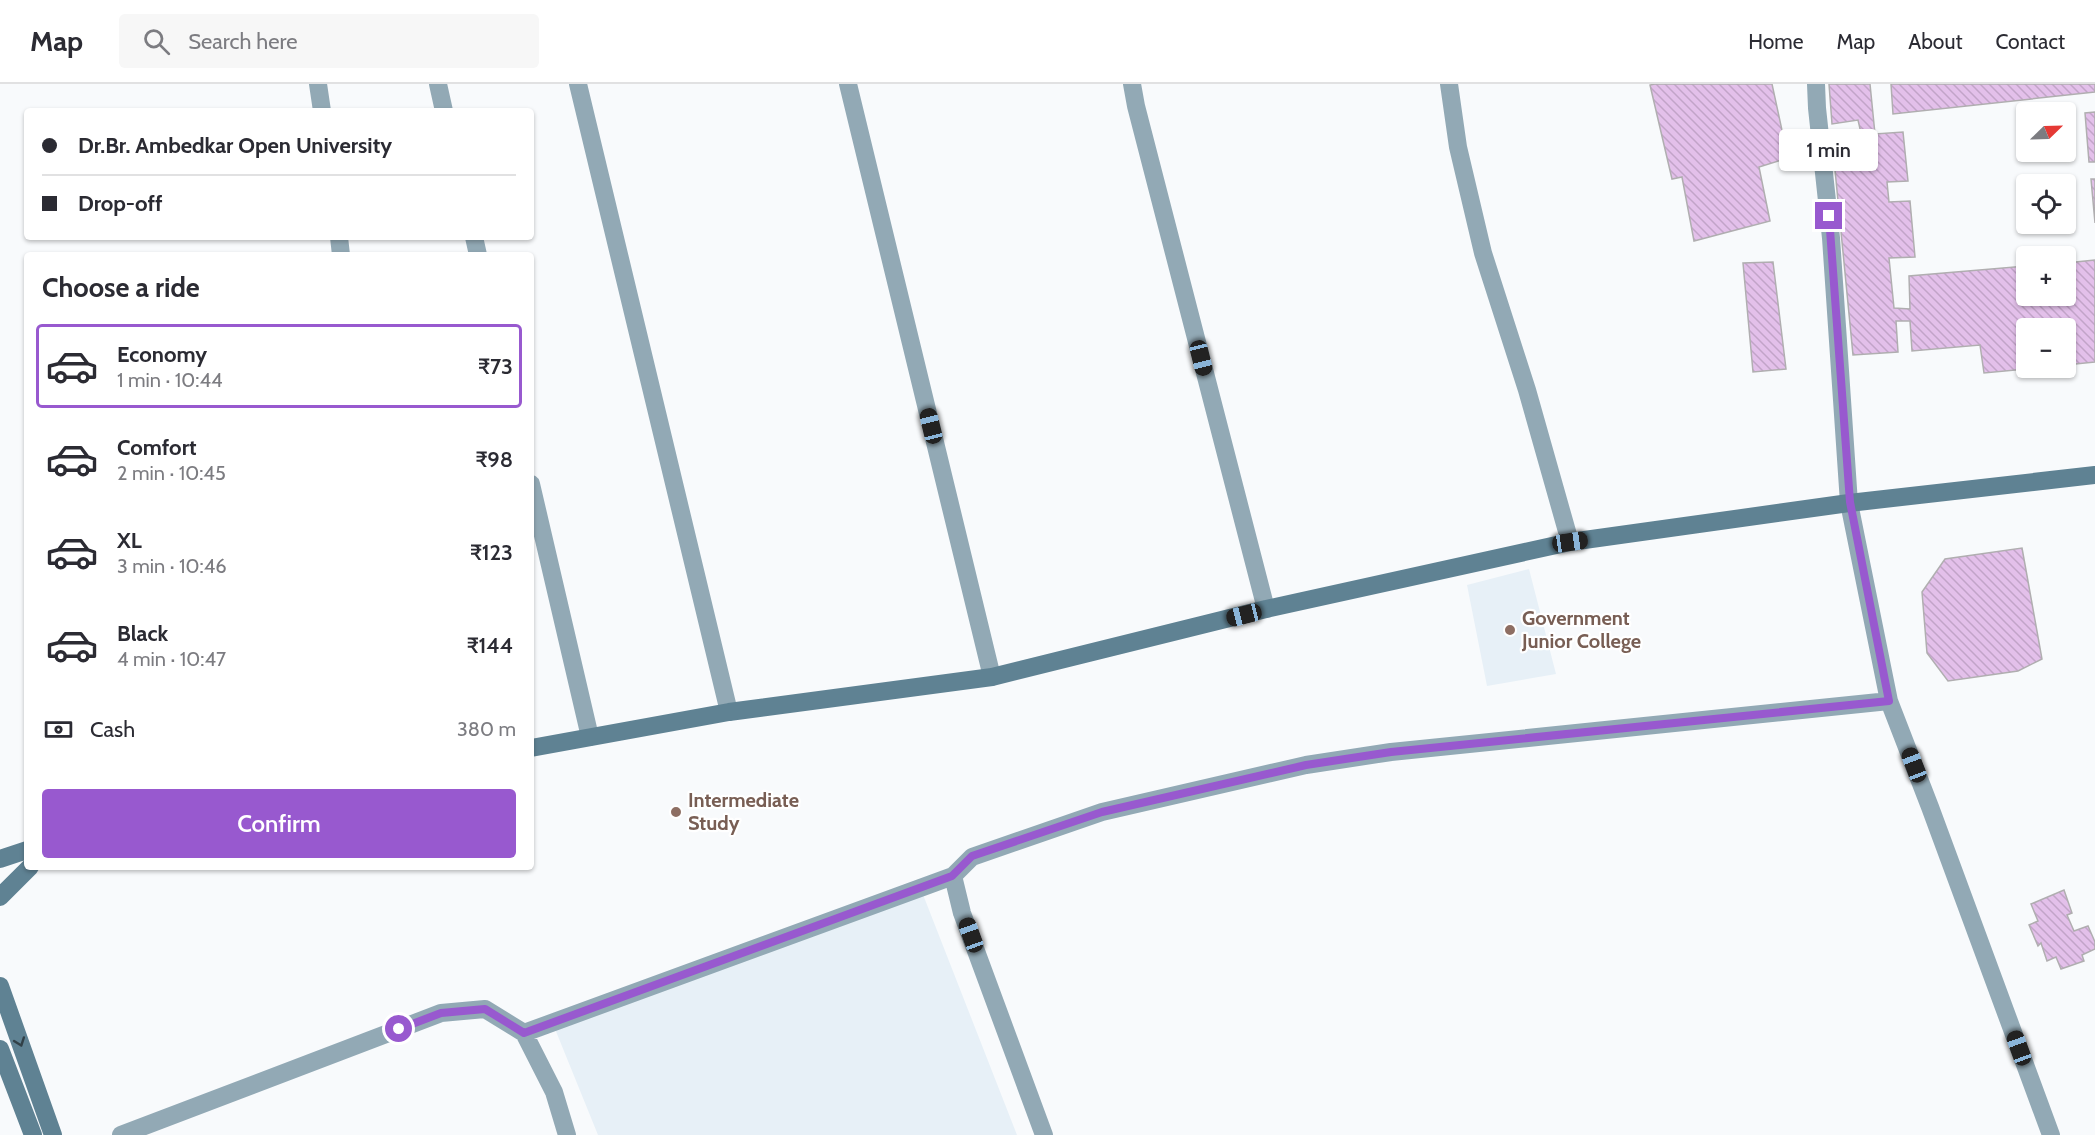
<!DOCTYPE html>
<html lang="en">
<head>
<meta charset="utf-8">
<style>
  :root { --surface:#fff; --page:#f7f7f7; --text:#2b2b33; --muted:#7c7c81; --line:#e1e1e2; --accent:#9859cf }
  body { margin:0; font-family:Cabin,sans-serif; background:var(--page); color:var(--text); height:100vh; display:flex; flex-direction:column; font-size:22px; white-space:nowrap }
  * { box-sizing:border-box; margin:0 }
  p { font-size:20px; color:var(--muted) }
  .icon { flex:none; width:33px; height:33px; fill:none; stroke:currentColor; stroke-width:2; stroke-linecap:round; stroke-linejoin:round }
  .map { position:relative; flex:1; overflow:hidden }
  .drawer { position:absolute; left:24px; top:168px; width:510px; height:618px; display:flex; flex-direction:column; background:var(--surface); border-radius:6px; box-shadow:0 2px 4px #0004 }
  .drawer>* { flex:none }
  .hud { position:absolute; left:24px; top:24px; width:510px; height:132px; border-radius:6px; box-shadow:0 2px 4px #0004; display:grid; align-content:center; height:132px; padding:0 18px; background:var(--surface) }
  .needle { width:39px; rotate:67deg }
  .fabs { position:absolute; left:2016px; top:18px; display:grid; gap:12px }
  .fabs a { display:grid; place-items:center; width:60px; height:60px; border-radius:6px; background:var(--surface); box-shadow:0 2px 4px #0004; font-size:30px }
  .end { position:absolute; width:27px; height:27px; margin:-14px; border:8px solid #9859cf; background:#fff; box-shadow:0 0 0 3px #fff }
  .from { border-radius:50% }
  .bubble { position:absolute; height:42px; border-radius:6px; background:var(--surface); box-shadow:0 2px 4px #0004; font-size:20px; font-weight:600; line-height:42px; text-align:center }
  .car { position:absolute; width:18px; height:36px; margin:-18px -9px; border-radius:8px; box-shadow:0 0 4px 2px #0007; background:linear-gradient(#222 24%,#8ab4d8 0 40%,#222 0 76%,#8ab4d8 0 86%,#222 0) }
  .hud b { display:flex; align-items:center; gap:21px; height:57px; font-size:22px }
  .hud b+b { border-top:2px solid var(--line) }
  .hud i { width:15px; height:15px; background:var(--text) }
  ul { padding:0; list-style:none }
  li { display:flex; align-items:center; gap:18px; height:84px; margin:0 12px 9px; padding:0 6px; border:3px solid transparent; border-radius:6px }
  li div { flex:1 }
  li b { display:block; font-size:22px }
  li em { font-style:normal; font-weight:600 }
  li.current { border-color:var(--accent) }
  li>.icon { width:54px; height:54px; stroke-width:1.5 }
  h2 { padding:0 18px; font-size:27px; line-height:72px }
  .pay { display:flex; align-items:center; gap:15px; height:66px; padding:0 18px; font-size:22px }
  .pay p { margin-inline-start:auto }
  .button { display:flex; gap:12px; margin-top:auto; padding:12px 18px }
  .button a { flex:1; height:69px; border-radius:6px; background:var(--accent); color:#fff; font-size:24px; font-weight:600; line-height:69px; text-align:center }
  header { display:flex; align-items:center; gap:36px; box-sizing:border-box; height:84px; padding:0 30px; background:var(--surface); border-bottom:2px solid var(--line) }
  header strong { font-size:28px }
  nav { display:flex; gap:33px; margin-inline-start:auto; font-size:21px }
  .search { width:420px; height:54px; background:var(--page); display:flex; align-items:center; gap:15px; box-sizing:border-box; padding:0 21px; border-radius:6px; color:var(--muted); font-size:22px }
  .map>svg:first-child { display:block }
</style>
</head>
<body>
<header>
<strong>Map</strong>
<div class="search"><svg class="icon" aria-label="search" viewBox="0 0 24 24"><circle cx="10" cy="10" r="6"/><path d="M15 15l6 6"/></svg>Search here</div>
<nav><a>Home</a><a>Map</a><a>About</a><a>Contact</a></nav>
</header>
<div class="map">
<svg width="2095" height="1051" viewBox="0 0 2095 1051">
  <defs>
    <pattern id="building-back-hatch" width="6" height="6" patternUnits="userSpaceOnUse" patternTransform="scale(1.5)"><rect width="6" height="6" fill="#e3c0ea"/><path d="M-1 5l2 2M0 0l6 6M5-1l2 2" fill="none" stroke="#c2a4c8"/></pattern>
  </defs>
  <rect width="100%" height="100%" fill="#f8fafc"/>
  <path fill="#e7f0f7" d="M1529 485 1556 590 1487 602 1467 501Z
    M922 808 1017 1051H598L553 940Z"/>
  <path fill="url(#building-back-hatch)" stroke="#b0aeb0" stroke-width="1.5" d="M1655 0H1772L1788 74 1759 83 1770 137 1694 157 1682 93 1672 95 1650 1Z
    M1829 0H1870L1875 50 1903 48 1908 97 1887 98 1889 118 1910 117 1915 173 1889 174 1894 224 1910 225 1909 192 2026 182V212H2066V179L2095 176V278L2066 281V244H2026V284H2036L1984 289 1980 261 1912 267 1910 237H1896L1898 268 1853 271 1832 55 1861 49 1858 36 1832 40Z
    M1891 0H2095V8L1893 30Z
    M2095 28V78H2089L2085 29Z
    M2091 95H2095V139Z
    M1773 178 1786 285 1753 288 1743 179Z
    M2022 464 2042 575 2018 587 1948 597 1927 569 1922 508 1945 475Z
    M2064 806 2072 829 2067 831 2074 847 2088 842 2095 858V865L2082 871 2084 877 2061 885 2056 873 2047 877 2041 859 2038 862 2029 841 2038 837 2031 820Z"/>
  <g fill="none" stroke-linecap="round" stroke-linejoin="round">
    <path stroke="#92a9b5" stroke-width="18" d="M318 0 322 27
      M438 0 444 27
      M578 0 729 628
      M848 0 992 593
      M1132 0 1136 22 1266 525
      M1449 0 1458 63 1483 169 1527 306 1570 458
      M1816 0 1817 24 1831 154 1849 419 1889 617 1930 723 2051 1051
      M339 153 341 171
      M474 153 478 171
      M531 400 590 653
      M524 949 953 792
      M121 1051 441 929 485 925 524 949 554 1008 567 1051
      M1044 1051 962 829 953 792 972 773 1102 728 1306 681 1391 668 1889 617"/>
    <path stroke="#5f8293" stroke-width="18" d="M531 664 729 628 992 593 1266 525 1570 458 1849 419 2095 391
      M0 775 27 766
      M0 813 30 783
      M0 902 53 1051
      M0 965 33 1051"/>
  </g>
  <defs><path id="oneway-chevron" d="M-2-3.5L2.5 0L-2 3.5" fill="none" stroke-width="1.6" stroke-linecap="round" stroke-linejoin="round" transform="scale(1.5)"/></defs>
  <use stroke="#314047" href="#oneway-chevron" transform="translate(20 958) rotate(70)"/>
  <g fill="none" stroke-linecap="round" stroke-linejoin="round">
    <path stroke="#9859cf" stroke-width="8" d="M399 945 441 929 485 925 524 949 952 792 972 772 1102 728 1306 681 1391 668 1889 617 1850 418 1829 132"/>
  </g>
  <g fill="#8d6e63" stroke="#fff" stroke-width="2">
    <circle cx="1510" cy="546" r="6"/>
    <circle cx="676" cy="728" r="6"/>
  </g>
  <g text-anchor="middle" stroke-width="4.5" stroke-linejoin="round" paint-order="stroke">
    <g font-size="20" font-weight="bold" fill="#785e54" stroke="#fff" text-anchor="start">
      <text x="1522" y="541">Government<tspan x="1522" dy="23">Junior College</tspan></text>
      <text x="688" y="723">Intermediate<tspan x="688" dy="23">Study</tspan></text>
    </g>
  </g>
</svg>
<div class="fabs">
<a><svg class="needle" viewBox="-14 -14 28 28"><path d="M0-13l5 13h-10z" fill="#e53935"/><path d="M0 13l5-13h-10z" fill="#7c7c81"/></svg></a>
<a><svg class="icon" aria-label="locate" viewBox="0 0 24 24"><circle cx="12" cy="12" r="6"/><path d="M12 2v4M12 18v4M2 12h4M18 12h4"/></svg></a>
<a>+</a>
<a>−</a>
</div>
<i class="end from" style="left:399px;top:945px"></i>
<i class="end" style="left:1829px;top:132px"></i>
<div class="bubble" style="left:1779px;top:45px;width:99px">1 min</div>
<i class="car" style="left:1201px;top:274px;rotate:166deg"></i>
<i class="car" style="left:931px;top:342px;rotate:346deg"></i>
<i class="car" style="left:1570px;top:458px;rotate:82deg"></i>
<i class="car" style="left:1244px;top:531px;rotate:256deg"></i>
<i class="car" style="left:1914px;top:681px;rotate:339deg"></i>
<i class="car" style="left:971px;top:851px;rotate:340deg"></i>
<i class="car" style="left:2019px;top:964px;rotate:340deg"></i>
<div class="hud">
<b><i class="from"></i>Dr.Br. Ambedkar Open University</b>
<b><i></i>Drop-off</b>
</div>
<section class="drawer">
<h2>Choose a ride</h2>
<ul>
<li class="current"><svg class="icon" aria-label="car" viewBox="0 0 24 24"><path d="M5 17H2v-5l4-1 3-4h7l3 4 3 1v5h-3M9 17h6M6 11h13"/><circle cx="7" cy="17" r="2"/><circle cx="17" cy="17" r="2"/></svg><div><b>Economy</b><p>1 min · 10:44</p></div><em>₹73</em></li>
<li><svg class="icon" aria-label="car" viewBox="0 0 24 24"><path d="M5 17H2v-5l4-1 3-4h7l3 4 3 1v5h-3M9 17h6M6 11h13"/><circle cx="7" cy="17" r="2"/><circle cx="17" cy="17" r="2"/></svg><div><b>Comfort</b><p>2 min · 10:45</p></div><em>₹98</em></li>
<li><svg class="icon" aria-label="car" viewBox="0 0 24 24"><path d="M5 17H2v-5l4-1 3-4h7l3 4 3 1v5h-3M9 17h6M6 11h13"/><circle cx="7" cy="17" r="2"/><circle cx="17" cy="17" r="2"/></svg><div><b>XL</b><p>3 min · 10:46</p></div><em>₹123</em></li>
<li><svg class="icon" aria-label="car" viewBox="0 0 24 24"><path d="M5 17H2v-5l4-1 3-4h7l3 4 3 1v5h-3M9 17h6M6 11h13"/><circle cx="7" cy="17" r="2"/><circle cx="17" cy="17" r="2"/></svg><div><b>Black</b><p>4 min · 10:47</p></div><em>₹144</em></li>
</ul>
<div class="pay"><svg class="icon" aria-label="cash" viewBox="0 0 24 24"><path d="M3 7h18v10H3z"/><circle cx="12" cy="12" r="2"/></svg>Cash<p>380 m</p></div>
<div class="button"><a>Confirm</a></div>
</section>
</div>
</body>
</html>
